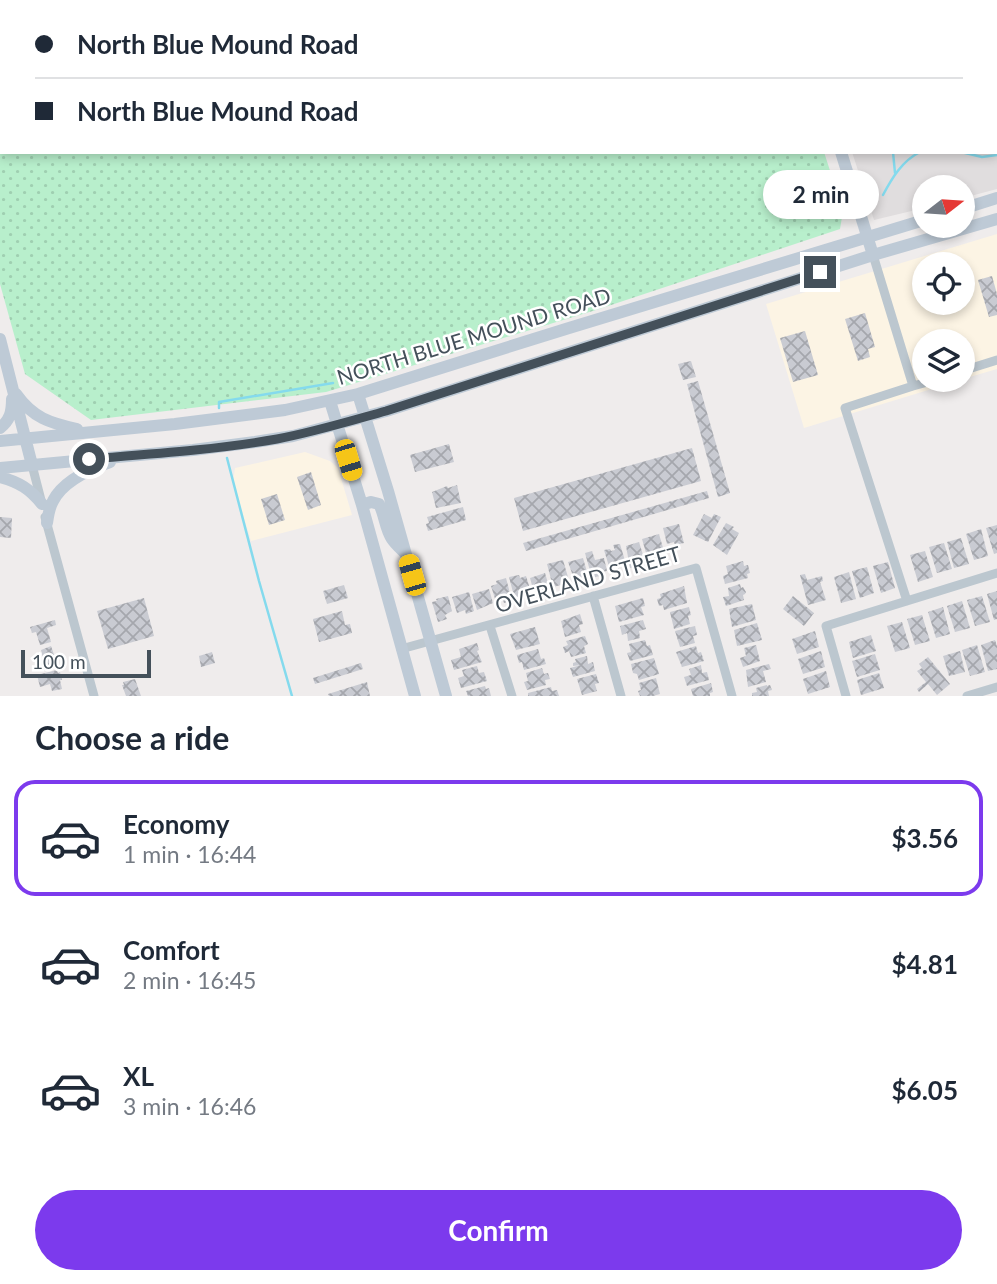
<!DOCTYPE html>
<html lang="en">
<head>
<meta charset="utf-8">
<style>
  :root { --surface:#fff; --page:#f2f2f3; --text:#1f2937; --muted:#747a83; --line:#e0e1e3; --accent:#7c3aed }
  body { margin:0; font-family:Lato,sans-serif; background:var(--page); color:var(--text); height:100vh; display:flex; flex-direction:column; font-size:26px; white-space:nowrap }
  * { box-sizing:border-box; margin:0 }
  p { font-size:23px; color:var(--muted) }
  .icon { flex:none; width:38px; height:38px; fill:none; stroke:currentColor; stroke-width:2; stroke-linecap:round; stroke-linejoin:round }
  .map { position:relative; height:696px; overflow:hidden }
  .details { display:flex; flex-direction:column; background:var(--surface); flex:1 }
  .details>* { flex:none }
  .top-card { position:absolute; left:0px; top:0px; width:998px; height:154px; box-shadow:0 4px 10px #0003; display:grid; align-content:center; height:154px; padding:0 35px; background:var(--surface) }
  .needle { width:46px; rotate:73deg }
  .controls { position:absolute; left:912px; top:175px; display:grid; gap:14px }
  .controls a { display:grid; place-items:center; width:63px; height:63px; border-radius:50%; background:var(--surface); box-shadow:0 4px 10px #0003; font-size:35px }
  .scale { position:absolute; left:21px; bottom:18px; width:130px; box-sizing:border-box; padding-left:7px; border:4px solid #44505a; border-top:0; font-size:19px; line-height:24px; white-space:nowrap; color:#44505a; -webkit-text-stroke:5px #fff; paint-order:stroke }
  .end { position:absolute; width:32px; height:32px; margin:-16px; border:9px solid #44505a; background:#fff; box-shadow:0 0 0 4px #fff }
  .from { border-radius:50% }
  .bubble { position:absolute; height:49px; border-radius:24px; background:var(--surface); box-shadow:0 4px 10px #0003; font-size:23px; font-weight:700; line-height:49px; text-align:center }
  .car { position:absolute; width:21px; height:42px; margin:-21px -10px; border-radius:9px; box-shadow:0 0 5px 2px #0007; background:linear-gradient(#f5c518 24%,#345 0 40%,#f5c518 0 76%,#345 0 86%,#f5c518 0) }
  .top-card b { display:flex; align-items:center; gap:24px; height:66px; font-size:26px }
  .top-card b+b { border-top:2px solid var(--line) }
  .top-card i { width:18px; height:18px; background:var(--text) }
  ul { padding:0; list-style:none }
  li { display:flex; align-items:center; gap:21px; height:116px; margin:0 14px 10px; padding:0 21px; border:4px solid transparent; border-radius:21px }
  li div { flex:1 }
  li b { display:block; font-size:26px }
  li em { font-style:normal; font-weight:700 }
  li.selected { border-color:var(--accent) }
  li>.icon { width:63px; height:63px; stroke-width:1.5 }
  h2 { padding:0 35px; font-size:32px; line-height:84px }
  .cta { display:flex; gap:14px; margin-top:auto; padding:14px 35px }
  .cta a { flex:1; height:80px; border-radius:42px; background:var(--accent); color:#fff; font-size:28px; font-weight:700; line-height:80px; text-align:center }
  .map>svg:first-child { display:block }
</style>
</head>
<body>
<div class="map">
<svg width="997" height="696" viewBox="0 0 997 696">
  <defs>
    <pattern id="grass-dots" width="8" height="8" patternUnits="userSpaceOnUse" patternTransform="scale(1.75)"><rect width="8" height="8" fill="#b8efcc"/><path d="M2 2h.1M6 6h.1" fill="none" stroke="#9fcfb1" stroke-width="1.8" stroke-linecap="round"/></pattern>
    <pattern id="building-cross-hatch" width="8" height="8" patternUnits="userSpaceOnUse" patternTransform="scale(1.75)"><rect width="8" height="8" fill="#c9cbd2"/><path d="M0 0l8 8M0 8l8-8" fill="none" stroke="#a5a7ad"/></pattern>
  </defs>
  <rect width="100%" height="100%" fill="#efecec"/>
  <path fill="#fcf4e4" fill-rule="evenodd" d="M997 234V369L963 379 962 341H924V380H961L804 428 766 304ZM924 264H962V303H924Z
    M305 452 330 461 338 468 352 515 251 541 233 482 235 468Z"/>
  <path fill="#e0ddde" d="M808 0H997V189L963 198 962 187H924V208L874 220 852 152H996V2H808Z"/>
  <path fill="url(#grass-dots)" d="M0 0H775V2H2V152H824L843 211 840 229 596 310 326 392 91 420 25 374 0 284Z"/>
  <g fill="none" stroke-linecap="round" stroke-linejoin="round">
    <path stroke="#84daed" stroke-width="2.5" d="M893 152 895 173
      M961 152 982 157 997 155
      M883 195C892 178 902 161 920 152
      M219 408V402L333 383
      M227 458 259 581 292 696"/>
  </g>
  <path fill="url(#building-cross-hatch)" d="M992 276 997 294V315L989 317 978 280Z
    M865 313 875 347 868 349 870 357 858 361 845 319Z
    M805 331 818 375 793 382 780 338Z
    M691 361 696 377 683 380 678 364Z
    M698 381 730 493 718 497 687 384Z
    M449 444 454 462 415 472 410 455Z
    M692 448 701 481 523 531 514 498Z
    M311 472 321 505 308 510 297 477Z
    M457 485 461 503 436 508 432 492 447 486 448 488Z
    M707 491 709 498 526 551 523 543Z
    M277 494 285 520 269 525 261 499Z
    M463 507 466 520 428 531 426 524 429 523 427 517Z
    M704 514 712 518 714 514 721 517 708 542 693 535Z
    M0 517 12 518 11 538 0 537Z
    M726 523 734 527 732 529 739 533 727 555 713 545Z
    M679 524 684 543 675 545 674 542 667 544 663 528Z
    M997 525V553L994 554 986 528Z
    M981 529 988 556 974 560 966 534Z
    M659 534 666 558 657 560H648L642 539Z
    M961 538 969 564 954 568 947 542Z
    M639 542 645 561 641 562 642 565 630 568 626 546Z
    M944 543 952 569 937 573 929 547Z
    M620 544 626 564 618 566 620 571 611 573 604 550 610 549 611 551 615 550 613 545Z
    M592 551 595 560 604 558 607 571 602 572 603 575 592 578 585 553Z
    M925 551 933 577 918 582 910 555Z
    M583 558 589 579 580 582 579 577 573 576 568 562Z
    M563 560 570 584 561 587V585L553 587 547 564Z
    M743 561 744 566 748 565 750 573 747 574 748 578 725 584 723 576 728 574 726 566Z
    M888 562 895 588 881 593 873 566Z
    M867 567 874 593 860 598 852 571Z
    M849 572 856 599 841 603 834 577Z
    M545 573 550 590 539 593 537 588 533 589 530 578Z
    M805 574 807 580 822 576 823 581 820 582 826 600 808 605 800 575Z
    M519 575 520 578 526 576 531 592 522 593 524 598 515 600 509 577Z
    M506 578 512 601 504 603 503 600 496 602 491 586 497 584 496 581Z
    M740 584 741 588 743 587 746 592 745 594 743 595 744 600 726 606 723 597 729 596 728 588Z
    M344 585 348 598 327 604 323 591Z
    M684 586 687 603 664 610 663 605 659 606 657 599 661 598 660 594Z
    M489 589 493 603 477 610 472 594Z
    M997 591V619L994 620 987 594Z
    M469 592 474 611 466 614 465 610 457 613 452 597Z
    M448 596 452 611 445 615 447 619 438 622 432 602 437 601 436 599Z
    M793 596 814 613 804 626 783 609Z
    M982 596 990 622 975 626 967 600Z
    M144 598 154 636 108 649 97 611Z
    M643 598 645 606 641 607 644 615 619 622 615 606Z
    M962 601 970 628 955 632 947 606Z
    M752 604 756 620 732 627 729 609Z
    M689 607 691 615 688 616 690 624 674 629 670 612Z
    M943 607 950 634 936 638 928 612Z
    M342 611 345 625 350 624 352 633 319 642 313 619Z
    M580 614 583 624 579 625 581 632 565 637 561 621Z
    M922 615 930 641 915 645 907 619Z
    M55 620 56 625 47 628 51 642 40 645 36 632 32 633 30 627Z
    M643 620 646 629 639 631 640 638 628 641 627 633 622 635 620 626Z
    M902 622 910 648 895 652 887 626Z
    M757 623 762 640 737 646 734 630Z
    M695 626 697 635 693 636 695 643 680 647 675 631Z
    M535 627 540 644 516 650 510 634Z
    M815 631 819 647 797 654 792 639Z
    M871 635 876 651 853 658 849 642Z
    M585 636 588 644 584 646 586 653 571 657 569 651 565 653 563 647 568 645 566 641Z
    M645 640 647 646 650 645 653 655 630 661 627 653 631 652 629 644Z
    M995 640 997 646V669L988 671 981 645Z
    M477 643 479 650 477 651 482 662 454 670 451 660 461 657 459 649Z
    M756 645 760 661 743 667 740 658 746 656 744 648Z
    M977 645 985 672 970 676 962 650Z
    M51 646 58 666 39 671 37 665 41 663 40 660 43 659 41 650Z
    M696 646 698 653 701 652 704 661 682 667 676 652Z
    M538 649 541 659 544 658 546 664 524 670 522 662 519 663 517 655Z
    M821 651 825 667 803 674 798 659Z
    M960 651 965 672 949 676 943 656Z
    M212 652 215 663 201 667 199 656Z
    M875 654 880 670 857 677 852 661Z
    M587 656 588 664 593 662 595 671 573 677 570 668 581 665 573 666V663L576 662 575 659Z
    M928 657 950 684 937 695 928 684 919 692 917 689 926 682 917 671 922 668 919 664Z
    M654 658 659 674 639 680 637 674 633 673 631 664Z
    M361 663 363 669 315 684 313 678Z
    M769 664 771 669 763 671 766 682 748 687 746 670Z
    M701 665 702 673 707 672 709 680 687 686 684 677 691 675 689 669Z
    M477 666 479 673 484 672 487 681 461 688 458 678 464 676 462 670Z
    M542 668 544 674 548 673 550 679 545 680 546 685 527 690 524 682 528 681 526 673Z
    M57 670 58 673 60 672 62 680H60L62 689 52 691 50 684 40 687 37 675Z
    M826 671 830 687 808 694 803 679Z
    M879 673 884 688 861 695 857 680Z
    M596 674 599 683 595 684 597 691 582 695 577 679Z
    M656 678 660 694 653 696H640L638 691 641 690 639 683Z
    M135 679 141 696H126L122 685H124L123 682Z
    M367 682 370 696H329L328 694Z
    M711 683 713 692 710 693V696H693L691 689Z
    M767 685V686L770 685 772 690 768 691 769 696H752V693L757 692 756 688Z
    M485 686 486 689 489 688 491 696H468L466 691Z
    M551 687 552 691 557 690 559 696H528V693Z"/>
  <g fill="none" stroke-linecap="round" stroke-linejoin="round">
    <path stroke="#bcc7cf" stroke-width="9" d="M873 255 913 386 935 380
      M962 371 997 360
      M32 465 41 500
      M45 517 94 696
      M593 596 621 696
      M907 601 845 408 913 386
      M490 626 512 696
      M401 649 696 568 732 696
      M846 696 826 626 997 573
      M967 696 997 687"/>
    <path stroke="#becad6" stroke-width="12" d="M794 0 795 2
      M841 152 873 255
      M962 209 997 198
      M0 339 32 465
      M16 394C33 418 50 423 77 429
      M358 394 388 491 446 696
      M330 401 362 505 415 696
      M0 428C10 420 12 412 12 399
      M0 441 175 424 285 410 358 394 569 328 924 220
      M0 468 193 450 255 442 293 436 386 411 873 255 997 219
      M0 477C19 482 30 489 42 504
      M362 505 371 502 379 504C385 515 385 529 392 539 395 544 401 549 405 553
      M47 523C48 516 49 508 53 501 63 481 90 469 110 462"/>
  </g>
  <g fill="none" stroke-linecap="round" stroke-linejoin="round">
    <path stroke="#44505a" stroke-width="9" d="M89 459C152 454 215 450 277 439 314 432 350 421 386 411L820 272"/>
  </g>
  <g text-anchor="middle" stroke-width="5" stroke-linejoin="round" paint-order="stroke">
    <g font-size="21" fill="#44505a" stroke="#fff">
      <text transform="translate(474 337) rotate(-17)" y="7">NORTH BLUE MOUND ROAD</text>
      <text transform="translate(588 580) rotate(-16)" y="7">OVERLAND STREET</text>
    </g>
  </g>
</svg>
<div class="controls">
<a><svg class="needle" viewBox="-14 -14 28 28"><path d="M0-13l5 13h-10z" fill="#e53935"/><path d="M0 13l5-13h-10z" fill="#747a83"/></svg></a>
<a><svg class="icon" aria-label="locate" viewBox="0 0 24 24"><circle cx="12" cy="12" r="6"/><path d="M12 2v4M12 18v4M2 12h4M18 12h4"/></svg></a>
<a><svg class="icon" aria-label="layers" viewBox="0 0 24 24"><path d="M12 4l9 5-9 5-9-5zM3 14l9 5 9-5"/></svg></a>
</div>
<div class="scale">100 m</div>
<i class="end from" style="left:89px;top:459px"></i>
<i class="end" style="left:820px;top:272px"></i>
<div class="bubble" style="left:763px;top:170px;width:116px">2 min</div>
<i class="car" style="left:348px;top:460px;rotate:163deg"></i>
<i class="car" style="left:412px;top:575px;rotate:344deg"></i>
<div class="top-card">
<b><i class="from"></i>North Blue Mound Road</b>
<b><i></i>North Blue Mound Road</b>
</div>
</div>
<section class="details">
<h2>Choose a ride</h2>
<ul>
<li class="selected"><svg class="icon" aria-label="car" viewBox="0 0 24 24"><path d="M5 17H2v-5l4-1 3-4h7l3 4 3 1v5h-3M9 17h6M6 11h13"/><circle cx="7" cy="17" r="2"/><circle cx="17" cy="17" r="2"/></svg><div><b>Economy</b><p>1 min · 16:44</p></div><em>$3.56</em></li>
<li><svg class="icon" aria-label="car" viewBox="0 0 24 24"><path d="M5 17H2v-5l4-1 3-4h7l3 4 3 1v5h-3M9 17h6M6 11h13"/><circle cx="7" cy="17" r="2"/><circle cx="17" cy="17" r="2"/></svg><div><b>Comfort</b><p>2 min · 16:45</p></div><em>$4.81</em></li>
<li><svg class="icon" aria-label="car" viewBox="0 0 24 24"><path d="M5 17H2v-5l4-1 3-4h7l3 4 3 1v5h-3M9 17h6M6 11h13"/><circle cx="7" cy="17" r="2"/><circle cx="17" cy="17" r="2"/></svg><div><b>XL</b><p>3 min · 16:46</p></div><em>$6.05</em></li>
</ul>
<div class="cta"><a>Confirm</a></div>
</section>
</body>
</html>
